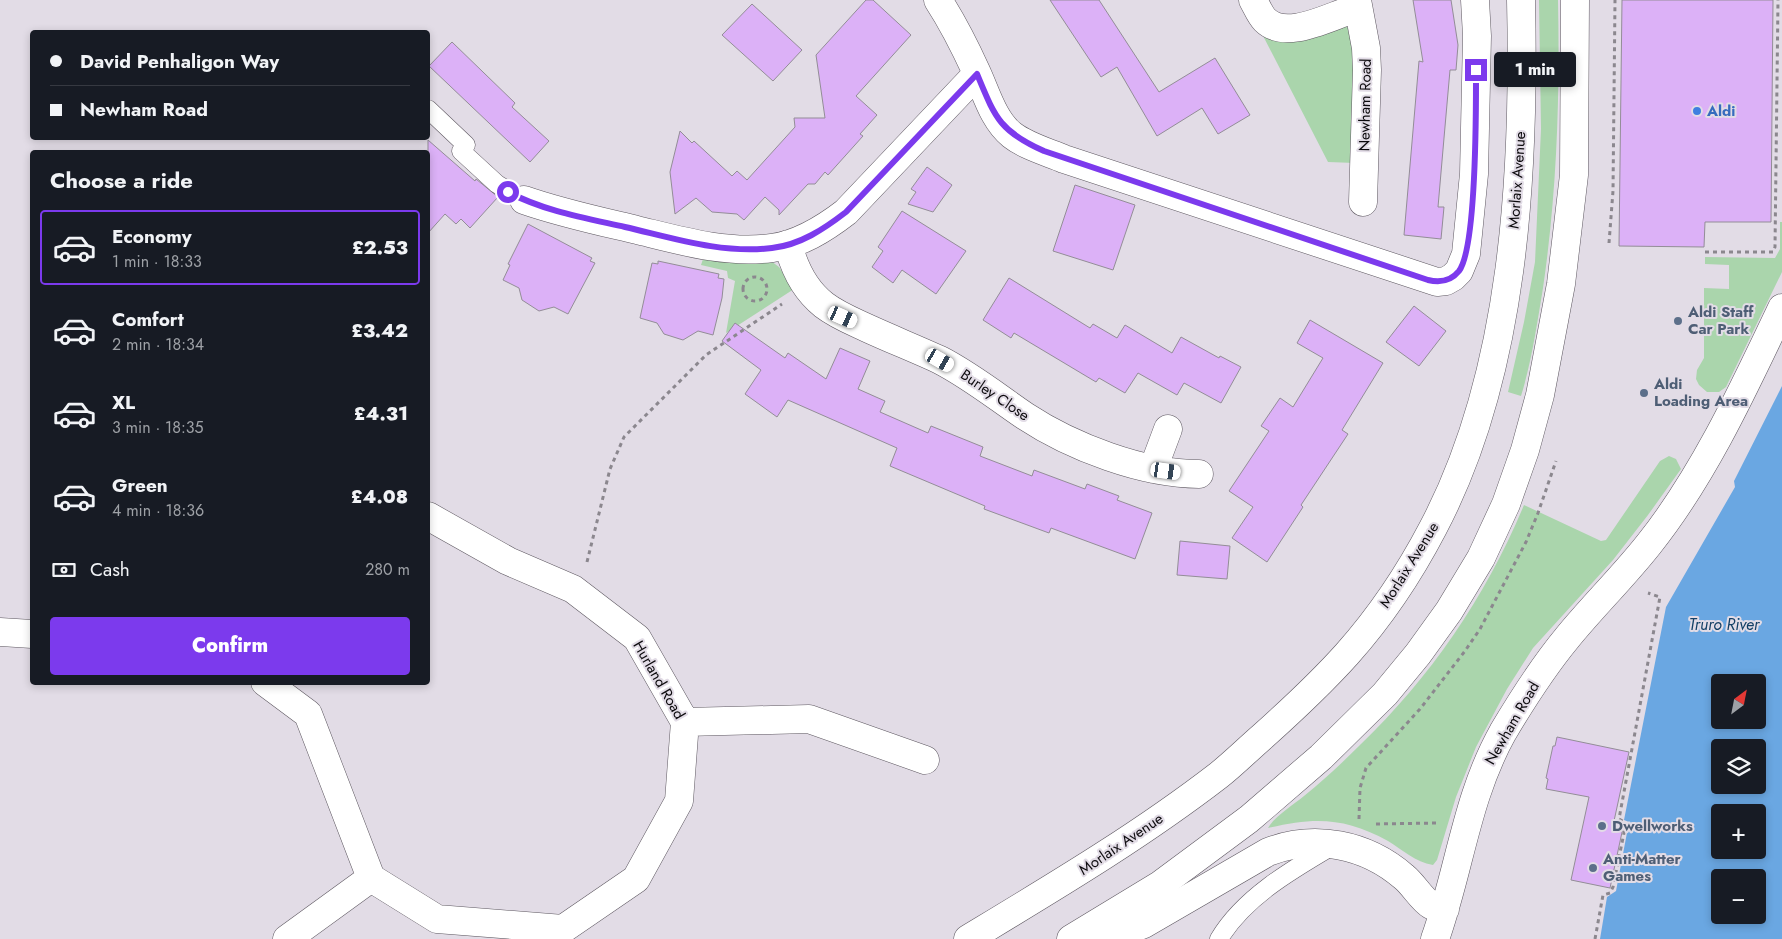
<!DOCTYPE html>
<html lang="en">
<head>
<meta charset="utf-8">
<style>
  :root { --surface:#171b24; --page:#20242c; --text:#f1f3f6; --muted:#9ea1a6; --line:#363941; --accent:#7c3aed }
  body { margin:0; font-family:Jost,sans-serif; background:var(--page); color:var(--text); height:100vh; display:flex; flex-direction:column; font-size:19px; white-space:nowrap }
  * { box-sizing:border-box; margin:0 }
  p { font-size:16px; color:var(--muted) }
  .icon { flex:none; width:28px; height:28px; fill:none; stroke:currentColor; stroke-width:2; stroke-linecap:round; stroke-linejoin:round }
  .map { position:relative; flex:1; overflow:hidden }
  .drawer { position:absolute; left:30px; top:150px; width:400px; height:535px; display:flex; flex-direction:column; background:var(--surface); border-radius:5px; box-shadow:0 2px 8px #0003 }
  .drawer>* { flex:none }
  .hud { position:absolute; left:30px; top:30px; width:400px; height:110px; border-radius:5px; box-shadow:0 2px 8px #0003; display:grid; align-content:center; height:110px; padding:0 20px; background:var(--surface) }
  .needle { width:32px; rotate:32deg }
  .fabs { position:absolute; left:1711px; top:674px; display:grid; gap:10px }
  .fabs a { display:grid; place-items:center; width:55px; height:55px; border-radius:5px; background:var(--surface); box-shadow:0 2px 8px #0003; font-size:25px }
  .end { position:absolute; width:22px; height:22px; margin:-11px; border:6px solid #7c3aed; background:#fff; box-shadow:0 0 0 2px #fff }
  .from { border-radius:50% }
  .bubble { position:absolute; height:35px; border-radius:5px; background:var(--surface); box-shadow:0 2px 8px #0003; font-size:16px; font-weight:800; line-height:35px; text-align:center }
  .car { position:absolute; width:15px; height:30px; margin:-15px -8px; border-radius:6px; box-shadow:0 0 4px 1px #0007; background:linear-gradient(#fff 24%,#345 0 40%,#fff 0 76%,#345 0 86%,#fff 0) }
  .hud b { display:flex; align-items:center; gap:18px; height:48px; font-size:19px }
  .hud b+b { border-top:1px solid var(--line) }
  .hud i { width:12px; height:12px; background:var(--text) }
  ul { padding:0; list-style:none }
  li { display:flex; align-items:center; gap:15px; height:75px; margin:0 10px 8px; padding:0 10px; border:2px solid transparent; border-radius:5px }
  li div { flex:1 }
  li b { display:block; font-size:19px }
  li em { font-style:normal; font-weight:800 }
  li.active { border-color:var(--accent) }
  li>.icon { width:45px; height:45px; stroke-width:1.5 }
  h2 { padding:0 20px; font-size:22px; line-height:60px }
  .pay { display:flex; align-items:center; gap:12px; height:55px; padding:0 20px; font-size:19px }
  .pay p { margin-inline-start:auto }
  .action { display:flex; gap:10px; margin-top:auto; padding:10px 20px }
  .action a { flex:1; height:58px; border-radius:5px; background:var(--accent); color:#fff; font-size:20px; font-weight:800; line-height:58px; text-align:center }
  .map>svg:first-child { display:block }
</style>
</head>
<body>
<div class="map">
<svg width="1782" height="939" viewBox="0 0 1782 939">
  <rect width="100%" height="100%" fill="#e2dce6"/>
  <path fill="#aad5ac" d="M1539 0H1558C1560 97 1557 192 1543 288 1537 324 1532 360 1521 396L1508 392 1524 322 1535 262 1541 129Z
    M1344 25 1348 28 1355 38V163L1328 162 1258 26Z
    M1780 222H1782V272L1726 387 1719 392H1707L1699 385 1696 379 1697 370 1704 358V288L1729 289V265L1705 264V257L1775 258 1780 249Z
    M703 259 734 263 771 261 779 267 794 289 726 333 735 281 728 278 727 271 701 265Z
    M1669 456 1676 459 1681 469 1648 515 1613 560 1533 648 1507 689 1476 747 1456 797 1437 860 1433 865C1415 862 1403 850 1388 841 1345 817 1314 817 1268 828 1274 817 1293 805 1304 796 1324 780 1342 763 1360 745 1431 677 1486 596 1524 505L1601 541 1606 540 1660 461Z"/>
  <path fill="#6aa7e2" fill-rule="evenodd" d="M1782 386V939H1600L1607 897 1616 891 1629 822 1624 820 1666 607 1735 487 1734 481ZM1720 682H1758V720H1720ZM1720 748H1758V785H1720ZM1720 812H1758V850H1720ZM1720 878H1758V915H1720Z"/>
  <path fill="#dcb1f7" stroke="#938d97" d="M866 0H873L911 35 856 96 877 115 860 134 863 136 828 175 825 172 815 184H808L779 215V210L765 197 744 220 737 214 712 212 696 198 675 214 670 172 680 131 692 143 694 141 732 176 737 171 747 180 795 127 794 118H825L816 55Z
    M1050 0H1099L1159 92 1215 58 1250 115 1218 134 1202 108 1157 136 1117 67 1101 77Z
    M1413 0H1451L1458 45 1456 70H1450L1444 138 1438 207H1444L1441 239 1404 235 1419 61 1423 62Z
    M1622 0H1773L1771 222H1705L1704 247 1619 246Z
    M752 4 802 50 773 81 722 35Z
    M452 42 515 103 512 107 549 141 530 162 429 66Z
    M428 140 475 181 476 179 498 197 470 228 461 219 456 224 445 214 428 233Z
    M927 167 952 185 933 212 908 204 916 192 911 189Z
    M1075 185 1135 205 1113 270 1053 251Z
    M902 211 966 251 936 294 902 270 893 283 872 267 883 251 878 247Z
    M528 224 592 258 590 261 595 263 568 314 554 307 539 311 522 300 519 288 503 280 510 265 508 264Z
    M658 261 719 274 718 278 724 279 722 298 713 335 698 331 683 340 664 334 657 323 640 318 652 263 658 264Z
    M1009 278 1090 328 1093 324 1117 338 1125 325 1172 353 1181 337 1219 358 1220 356 1241 367 1221 403 1184 383 1177 395 1138 373 1125 393 1099 378 1096 382 1014 333 1011 338 983 320Z
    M1414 306 1446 331 1419 366 1386 342Z
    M1310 320 1383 363 1342 430 1348 434 1301 505 1303 507 1267 562 1232 538 1253 507 1229 491 1269 431 1261 426 1280 398 1293 407 1323 358 1297 343Z
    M735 323 785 358 788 353 826 379 840 348 870 361 858 389 885 401 880 412 928 433 931 426 983 447 980 456 1032 476 1034 470 1085 489 1087 484 1119 496 1117 500 1152 513 1135 559 1051 528 1049 533 984 509 985 506 890 466 897 448 788 400 777 417 745 394 761 370 722 341Z
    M1180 541 1230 546 1227 579 1177 575Z
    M1557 737 1629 752 1614 821 1624 823 1610 888 1571 880 1589 797 1546 789 1548 779 1546 778 1553 746H1555Z"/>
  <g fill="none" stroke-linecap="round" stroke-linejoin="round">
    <defs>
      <path id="service" d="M428 109 466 145 461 151 497 184 524 200
        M1219 939C1244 897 1293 869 1334 845"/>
      <path id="minor" d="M938 0C953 23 965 47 976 71 986 92 993 120 1012 135 1026 146 1047 152 1064 159L1437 282 1446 281 1453 277 1459 271 1466 254 1474 174 1477 36 1475 0
        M1253 0C1257 7 1260 15 1265 20 1287 42 1333 14 1358 8
        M1357 0 1366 48 1367 70 1363 202
        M524 200C561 213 599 221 637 230 682 241 726 254 772 248 800 244 824 229 846 212L977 74
        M788 244C794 268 805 290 824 305 837 315 852 321 867 328 891 339 916 349 940 360 971 376 997 397 1025 416 1072 447 1143 474 1199 474
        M1153 469 1168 429
        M0 632 32 634
        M265 682 308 714 371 878 437 919 563 929 636 879 679 801 685 722 637 638 573 589 508 561 428 516
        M685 722 809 719 925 760
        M287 939 371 878"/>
      <path id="tertiary" d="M1106 939 1144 924 1268 852C1315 834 1366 844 1404 877 1413 884 1422 900 1431 905 1435 907 1441 908 1445 909
        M1435 939C1460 869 1466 798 1503 732 1522 700 1543 667 1567 638 1593 606 1623 577 1649 544 1704 475 1744 388 1782 308"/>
      <path id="trunk" d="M968 939C1054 887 1140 836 1219 775 1234 763 1248 749 1263 736 1292 710 1321 683 1347 654 1380 617 1410 572 1433 528 1515 373 1525 172 1521 0
        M1071 939 1160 885 1249 819 1321 757 1385 694 1418 654 1449 611 1481 558 1506 504 1525 450 1540 395 1561 284 1574 175 1575 0"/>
    </defs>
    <use href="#service" stroke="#5e5861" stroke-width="19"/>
    <use href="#minor" stroke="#5e5861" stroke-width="29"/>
    <use href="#tertiary" stroke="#5e5861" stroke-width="29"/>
    <use href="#trunk" stroke="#5e5861" stroke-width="29"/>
    <path stroke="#8b878e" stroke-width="3" stroke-dasharray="4 4" stroke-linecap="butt" d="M1609 243 1613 191 1615 0
      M1705 252H1773L1775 247 1778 0
      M743 289a12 12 0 1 1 24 0a12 12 0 1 1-24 0Z
      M587 562 610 469 624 437 706 355 782 304
      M1359 819 1360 788 1366 768 1420 709 1465 651 1480 629 1526 542 1538 513 1556 461
      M1376 824 1437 823
      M1595 939 1603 895 1610 893 1613 887 1626 823 1619 819 1660 597 1648 593"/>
    <use href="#service" stroke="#fff" stroke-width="18"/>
    <use href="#minor" stroke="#fff" stroke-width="28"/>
    <use href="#tertiary" stroke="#fff" stroke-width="28"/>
    <use href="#trunk" stroke="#fff" stroke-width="28"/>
  </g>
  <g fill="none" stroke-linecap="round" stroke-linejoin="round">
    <path stroke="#7c3aed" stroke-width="6" d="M508 192C544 211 585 218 625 227 673 238 722 254 772 248 800 245 824 229 846 212L977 74C995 117 999 131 1044 151L1428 280C1440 283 1451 281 1459 271 1477 247 1476 106 1476 70"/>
  </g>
  <circle fill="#3f7fe0" stroke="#e2dce6" stroke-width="2" cx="1697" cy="111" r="5"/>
  <g fill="#5c6f8a" stroke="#e2dce6" stroke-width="2">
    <circle cx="1678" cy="321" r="5"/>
    <circle cx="1644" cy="393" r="5"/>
    <circle cx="1602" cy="826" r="5"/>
    <circle cx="1593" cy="868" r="5"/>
  </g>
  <g text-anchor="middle" stroke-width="4" stroke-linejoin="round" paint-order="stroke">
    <g font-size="15" fill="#0d0b0e" stroke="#e2dce6">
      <text transform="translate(1365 105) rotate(-89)" y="5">Newham Road</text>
      <text transform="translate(1517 180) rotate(-86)" y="5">Morlaix Avenue</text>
      <text transform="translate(995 395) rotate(34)" y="5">Burley Close</text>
      <text transform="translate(1409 565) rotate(-58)" y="5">Morlaix Avenue</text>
      <text transform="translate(659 680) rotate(60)" y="5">Hurland Road</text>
      <text transform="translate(1512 723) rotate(-60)" y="5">Newham Road</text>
      <text transform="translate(1121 844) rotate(-34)" y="5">Morlaix Avenue</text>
    </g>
    <g font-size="15" font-weight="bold" fill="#366cbe" stroke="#e2dce6" text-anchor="start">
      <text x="1707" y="116">Aldi</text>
    </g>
    <g font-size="15" font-weight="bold" fill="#4e5e75" stroke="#e2dce6" text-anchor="start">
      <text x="1688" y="317">Aldi Staff<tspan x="1688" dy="17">Car Park</tspan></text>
      <text x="1654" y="389">Aldi<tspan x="1654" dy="17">Loading Area</tspan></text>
      <text x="1612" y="831">Dwellworks</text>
      <text x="1603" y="864">Anti-Matter<tspan x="1603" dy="17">Games</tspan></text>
    </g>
    <g font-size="16" font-style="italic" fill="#134066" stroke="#e2dce6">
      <text x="1724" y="630">Truro River</text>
    </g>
  </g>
</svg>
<div class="fabs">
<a><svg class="needle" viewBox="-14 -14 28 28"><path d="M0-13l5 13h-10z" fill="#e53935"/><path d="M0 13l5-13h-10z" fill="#9ea1a6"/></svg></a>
<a><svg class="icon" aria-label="layers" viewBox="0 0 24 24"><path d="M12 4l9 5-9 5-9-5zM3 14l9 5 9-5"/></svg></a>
<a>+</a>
<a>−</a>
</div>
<i class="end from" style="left:508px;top:192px"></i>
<i class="end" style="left:1476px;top:70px"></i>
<div class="bubble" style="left:1494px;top:52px;width:82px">1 min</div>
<i class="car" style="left:843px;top:317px;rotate:114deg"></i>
<i class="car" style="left:940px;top:360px;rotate:120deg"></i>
<i class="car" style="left:1166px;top:471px;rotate:98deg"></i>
<div class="hud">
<b><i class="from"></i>David Penhaligon Way</b>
<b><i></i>Newham Road</b>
</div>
<section class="drawer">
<h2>Choose a ride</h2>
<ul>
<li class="active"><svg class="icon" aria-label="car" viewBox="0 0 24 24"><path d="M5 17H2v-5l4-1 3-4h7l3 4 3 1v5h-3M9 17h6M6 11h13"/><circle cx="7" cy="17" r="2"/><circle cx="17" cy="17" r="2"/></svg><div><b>Economy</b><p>1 min · 18:33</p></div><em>£2.53</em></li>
<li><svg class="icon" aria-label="car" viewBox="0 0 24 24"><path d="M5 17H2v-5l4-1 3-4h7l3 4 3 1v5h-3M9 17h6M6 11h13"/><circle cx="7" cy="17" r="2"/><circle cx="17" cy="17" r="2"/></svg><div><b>Comfort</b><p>2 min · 18:34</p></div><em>£3.42</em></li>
<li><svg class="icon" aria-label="car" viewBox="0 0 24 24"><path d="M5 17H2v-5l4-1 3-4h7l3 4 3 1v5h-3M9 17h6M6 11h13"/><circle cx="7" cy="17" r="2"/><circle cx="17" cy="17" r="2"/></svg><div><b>XL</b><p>3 min · 18:35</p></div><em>£4.31</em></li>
<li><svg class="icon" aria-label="car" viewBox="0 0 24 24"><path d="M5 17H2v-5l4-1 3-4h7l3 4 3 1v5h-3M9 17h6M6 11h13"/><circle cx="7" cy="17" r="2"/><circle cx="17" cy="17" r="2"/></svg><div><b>Green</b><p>4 min · 18:36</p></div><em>£4.08</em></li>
</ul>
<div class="pay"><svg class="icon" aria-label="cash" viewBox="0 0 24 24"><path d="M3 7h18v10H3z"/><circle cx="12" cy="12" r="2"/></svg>Cash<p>280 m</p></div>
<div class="action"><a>Confirm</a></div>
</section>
</div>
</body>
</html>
